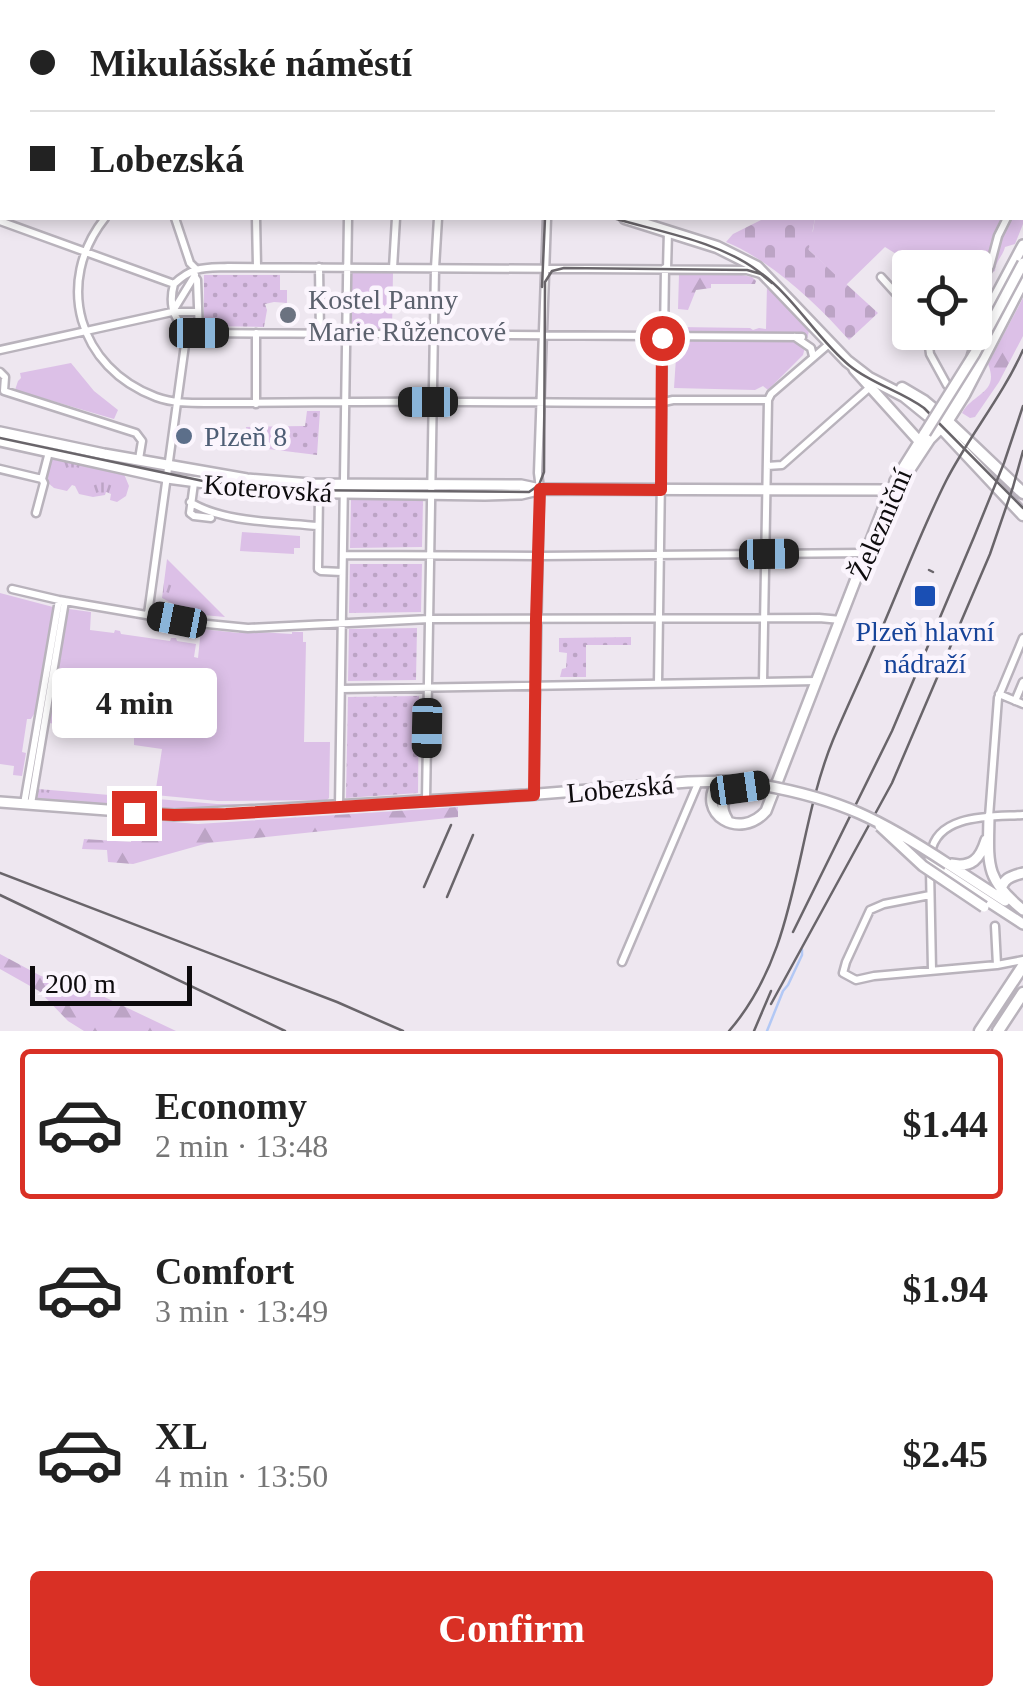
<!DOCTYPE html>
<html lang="en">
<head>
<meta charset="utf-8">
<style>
  :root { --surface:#fff; --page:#f6f6f6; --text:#222; --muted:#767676; --line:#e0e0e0; --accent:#d93025 }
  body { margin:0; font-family:"Times New Roman",serif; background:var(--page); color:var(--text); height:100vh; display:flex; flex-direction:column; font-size:38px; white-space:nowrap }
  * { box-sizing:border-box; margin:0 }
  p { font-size:32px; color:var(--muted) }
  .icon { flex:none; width:55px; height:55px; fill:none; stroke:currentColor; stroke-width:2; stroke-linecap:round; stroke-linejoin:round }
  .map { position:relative; height:1031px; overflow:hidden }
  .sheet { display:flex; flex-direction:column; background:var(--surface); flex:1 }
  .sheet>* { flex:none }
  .banner { position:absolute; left:0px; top:0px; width:1025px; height:220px; box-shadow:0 5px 15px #0003; display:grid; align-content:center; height:220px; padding:0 30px; background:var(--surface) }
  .fabs { position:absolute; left:892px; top:250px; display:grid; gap:20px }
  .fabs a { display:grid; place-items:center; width:100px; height:100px; border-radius:10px; background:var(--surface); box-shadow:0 5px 15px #0003; font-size:50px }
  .scale { position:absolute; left:30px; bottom:25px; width:162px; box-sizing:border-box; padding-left:10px; border:5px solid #0d0b0d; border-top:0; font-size:28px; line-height:35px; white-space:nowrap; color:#0d0b0d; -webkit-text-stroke:8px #fbf5fd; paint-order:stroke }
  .end { position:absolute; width:45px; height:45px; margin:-22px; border:12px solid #d93025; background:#fff; box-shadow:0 0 0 5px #fff }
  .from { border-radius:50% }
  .bubble { position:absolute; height:70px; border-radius:10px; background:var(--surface); box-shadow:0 5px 15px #0003; font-size:32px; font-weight:600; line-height:70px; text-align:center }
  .car { position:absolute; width:30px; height:60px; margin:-30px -15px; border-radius:12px; box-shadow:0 0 8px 2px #0007; background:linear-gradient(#222 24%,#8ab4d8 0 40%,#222 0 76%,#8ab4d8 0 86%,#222 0) }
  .banner b { display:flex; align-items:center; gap:35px; height:95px; font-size:38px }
  .banner b+b { border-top:2px solid var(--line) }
  .banner i { width:25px; height:25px; background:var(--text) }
  ul { padding:18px 0 0; list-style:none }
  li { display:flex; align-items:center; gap:30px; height:150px; margin:0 20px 15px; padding:0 10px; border:5px solid transparent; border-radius:10px }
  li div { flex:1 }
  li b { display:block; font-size:38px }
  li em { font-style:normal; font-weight:600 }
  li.on { border-color:var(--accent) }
  li>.icon { width:90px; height:90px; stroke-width:1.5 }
  .cta { display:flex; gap:20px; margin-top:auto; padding:20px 30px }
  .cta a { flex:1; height:115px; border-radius:10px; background:var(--accent); color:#fff; font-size:40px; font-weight:600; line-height:115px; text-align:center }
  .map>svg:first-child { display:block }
</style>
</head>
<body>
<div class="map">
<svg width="1023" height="1031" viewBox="0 0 1023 1031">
  <defs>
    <pattern id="grass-tufts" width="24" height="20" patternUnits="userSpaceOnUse" patternTransform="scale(2.5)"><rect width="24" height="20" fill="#dcc0e7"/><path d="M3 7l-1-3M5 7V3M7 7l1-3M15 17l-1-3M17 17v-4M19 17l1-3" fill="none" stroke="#bca4c5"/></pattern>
    <pattern id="forest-firs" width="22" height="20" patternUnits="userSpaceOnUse" patternTransform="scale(2.5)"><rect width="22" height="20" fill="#dcc0e7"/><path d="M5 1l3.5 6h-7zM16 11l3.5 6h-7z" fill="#bca4c5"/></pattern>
    <pattern id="cemetery-stones" width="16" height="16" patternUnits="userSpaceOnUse" patternTransform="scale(2.5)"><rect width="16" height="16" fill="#dcc0e7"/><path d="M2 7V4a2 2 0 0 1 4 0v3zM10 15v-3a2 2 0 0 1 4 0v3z" fill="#bca4c5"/></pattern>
    <pattern id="garden-dots" width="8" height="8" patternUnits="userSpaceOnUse" patternTransform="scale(2.5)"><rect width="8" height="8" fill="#dcc0e7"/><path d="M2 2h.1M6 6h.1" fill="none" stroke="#bca4c5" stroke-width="1.8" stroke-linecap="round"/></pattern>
  </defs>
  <rect width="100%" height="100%" fill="#eee7f0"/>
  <path fill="url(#grass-tufts)" d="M51 459 124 474 129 486 126 496 117 502 110 500 111 494 106 492 105 495 93 497 79 494 75 486 72 485 67 491 54 488 46 481Z
    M167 559 225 617 192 614 162 598Z
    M38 789 217 804H299L225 814 37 802Z"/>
  <path fill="url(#forest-firs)" d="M679 274 742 275 752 277 756 281 755 284H711V288L696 290 688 310 678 309Z
    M1023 298V336L999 382 975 417 970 418 962 413C973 393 1000 393 988 364Z
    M458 807V817L208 843 133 864 108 862 107 850 82 849 84 839 131 842 133 819 198 824Z
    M0 954 41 976 96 993 176 1031H84L68 1021 39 991 0 969Z"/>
  <path fill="url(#cemetery-stones)" d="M765 218H815L809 250 878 313 849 340C817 304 772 261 726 242L733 234Z"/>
  <path fill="#dcc0e7" d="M1023 181V224L1015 244 1005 247C1003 256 996 260 995 271L989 274 988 284 983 286 975 300V268H910V270L901 257 885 247 846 285 808 249 810 247 805 238 813 231 815 218H1022Z
    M352 272H393L392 331H352Z
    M767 285 810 327 803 355 768 390 763 386 755 390 674 388 678 327 750 328 753 330 759 328 766 329Z
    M71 363 94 391 118 410 114 419 15 390 18 381 21 378 20 373Z
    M242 532 300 536V548H294V554L240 551Z
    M0 593 53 607 37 709 31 719H27L22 752 26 753 22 776 13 775 14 766 0 764Z
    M69 609 91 612 90 630 114 633 115 630 120 631 121 634 170 641 171 638H176L177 641 196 644 194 657 198 658 201 629 239 633 240 631 292 634V632H303V642H306L304 742H330L329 798 327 800 218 801 155 795 162 749 134 745V734L49 723 66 612Z"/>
  <path fill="url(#garden-dots)" d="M204 275H280V290H287V303L274 302 265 304 267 310 264 327 204 326Z
    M307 411H320L317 455 245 446 246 427 305 426Z
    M351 499 423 500 422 547 350 548Z
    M350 564H422L421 612 349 613Z
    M417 628 416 680 348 681 349 629Z
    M631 637V645H586V677H560L562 669 566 668 567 653 559 652V638Z
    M419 696 418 793 346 798 348 697Z"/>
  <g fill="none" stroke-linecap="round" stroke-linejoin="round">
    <path stroke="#b2c8f5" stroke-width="2.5" d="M767 1031 783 991 788 985 802 955V950"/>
    <defs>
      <path id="street" d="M229 0 237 2
        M411 0 413 2
        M957 0 958 2
        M30 2 31 0
        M150 2V0
        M294 2 295 0
        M972 2 975 0
        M0 63 2 60
        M1022 70 1023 71
        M0 81 2 84
        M1022 89 1023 88
        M1022 120H1023
        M0 182 2 179
        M1022 201 1023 200
        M105 218C54 282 78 368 156 397 175 404 196 403 216 403 260 403 303 402 346 402 450 401 555 403 659 403L673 400H768
        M175 218 190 263 196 269
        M256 218 257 266
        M0 221 174 284
        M319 267 320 335
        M393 268 396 218
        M667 269 668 231
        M761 274 747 270 228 267C204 268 193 266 174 284 168 306 174 328 199 333L802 337
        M195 277 197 280 199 333
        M881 277 910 309
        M975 294 990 266 998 236 1007 218
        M173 311 195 275
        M927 332 930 354 947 385
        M256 333V404
        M664 336 665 268
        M795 337 811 348 813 356
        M929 338 947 336 954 332
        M0 350 172 312H198
        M0 372 5 377 4 391 136 433 142 441 139 459
        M768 400 771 394 829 344
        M767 466 782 465 869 388
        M0 469 42 479
        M194 483 190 513 194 516 211 518
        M319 493 318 569 321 571 342 572
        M190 502C223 523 280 522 318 526
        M36 513 44 483 42 479 49 452
        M343 555 539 556 865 553
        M12 589 59 600 187 622 248 628 429 619 819 618 841 620
        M148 614 187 330
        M763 682 768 400
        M658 683 663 340 661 336
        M341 689 817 681
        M999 694 1023 704
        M1015 701 1023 682
        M534 795 540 489 538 473 547 218
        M426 800 435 268 438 218
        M24 804 59 600
        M31 804 65 601
        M339 806 348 218
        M989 817 998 698 1023 638
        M931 853C937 813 993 817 1023 815
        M930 870 932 970
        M930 895 884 904 870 910 846 962 843 973 856 980 874 976 997 965 1023 960
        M995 926 997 965
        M622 962 699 781"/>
      <path id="secondary" d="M854 369 919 441
        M938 420 964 385 982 322 1023 245
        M0 432 104 454 247 479 311 484 521 485 540 489 893 490
        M0 441 167 478 274 492 485 495 521 494 538 490
        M893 490 899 486 930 439 948 421 965 394 1023 282
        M718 781C695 814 740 841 766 811L883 509 893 490 895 481 925 433
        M0 802 174 815 526 795 688 782 726 781 761 785
        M989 817C988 865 985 879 1023 910
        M727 819C715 799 731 789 748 787
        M930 859 943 872 1023 924
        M948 864 1005 901
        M951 864C972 868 980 859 986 840
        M1001 892C1002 878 1012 876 1023 873"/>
      <path id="primary" d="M0 28 2 29
        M625 218 717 247 757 267 847 361 869 378 904 396 936 422 1023 515
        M902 388 924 401 942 416 1023 493
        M980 1031 1023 966
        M998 1031 1023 993"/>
    </defs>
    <use href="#street" stroke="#b9b3bc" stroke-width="11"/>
    <use href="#secondary" stroke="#b9b3bc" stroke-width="14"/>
    <use href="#primary" stroke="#b9b3bc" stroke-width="15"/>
    <use href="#street" stroke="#fff" stroke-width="6"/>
    <use href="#secondary" stroke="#fff" stroke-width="9"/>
    <use href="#primary" stroke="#fff" stroke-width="10"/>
    <path stroke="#69656a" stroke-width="2.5" d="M0 24 2 25
      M613 218C660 232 718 241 758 271 794 296 816 338 850 366 872 384 901 391 924 408L1023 508
      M542 287 545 218
      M0 438 203 481 286 490 529 492 539 485 544 472 545 282 552 271 564 268 747 270 761 274 772 283"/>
    <path stroke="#69656a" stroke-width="2.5" d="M929 570 933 572
      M0 873 337 1002 403 1031
      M424 887 451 825
      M0 895 285 1031
      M447 897 473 835
      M793 932 892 731 974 537 1004 463 1023 406
      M771 1004 892 783 990 554 1013 487 1023 451
      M729 1031C800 950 794 835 833 740 849 702 867 665 882 628 903 579 922 529 946 481 969 436 1002 397 1023 350
      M754 1031 771 991"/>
    <defs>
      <path id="secondary-bridge" d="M925 433 975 353 1023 263
        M761 785C841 799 881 820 948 864
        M880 826 923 866 984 907"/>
    </defs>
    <use href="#secondary-bridge" stroke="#b9b3bc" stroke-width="14" stroke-linecap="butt"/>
    <use href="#secondary-bridge" stroke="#fff" stroke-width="9"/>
  </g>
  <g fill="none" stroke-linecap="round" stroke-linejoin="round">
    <path stroke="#d93025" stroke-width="12" d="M134 813 174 815 226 814 534 795 536 619 540 489 661 490 662 338"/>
  </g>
  <circle fill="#6b7280" stroke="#fbf5fd" stroke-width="4" cx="288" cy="315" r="10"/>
  <circle fill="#5c6f8a" stroke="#fbf5fd" stroke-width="4" cx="184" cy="436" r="10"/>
  <rect fill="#1a4fb4" stroke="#fbf5fd" stroke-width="4" x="913" y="584" width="24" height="24" rx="5"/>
  <g text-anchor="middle" stroke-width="9" stroke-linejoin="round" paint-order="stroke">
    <g font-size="28" fill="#5b616d" stroke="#fbf5fd" text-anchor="start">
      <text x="308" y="309">Kostel Panny<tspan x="308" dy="32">Marie Růžencové</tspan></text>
    </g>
    <g font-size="28" fill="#4e5e75" stroke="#fbf5fd" text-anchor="start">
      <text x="204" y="446">Plzeň 8</text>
    </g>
    <g font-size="28" fill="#0d0b0d" stroke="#fbf5fd">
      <text transform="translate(268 488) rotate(4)" y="10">Koterovská</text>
      <text transform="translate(880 524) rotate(-67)" y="10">Železniční</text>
      <text transform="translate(620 788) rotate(-5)" y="10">Lobezská</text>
    </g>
    <g font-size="28" fill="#164399" stroke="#fbf5fd">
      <text x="925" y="641">Plzeň hlavní<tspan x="925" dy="32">nádraží</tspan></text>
    </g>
  </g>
</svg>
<div class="fabs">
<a><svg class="icon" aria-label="locate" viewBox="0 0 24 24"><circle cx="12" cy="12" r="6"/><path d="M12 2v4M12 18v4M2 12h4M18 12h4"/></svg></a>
</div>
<div class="scale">200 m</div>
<i class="end from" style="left:662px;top:338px"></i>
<i class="end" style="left:134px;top:813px"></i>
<div class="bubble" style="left:52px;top:668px;width:165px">4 min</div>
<i class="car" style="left:199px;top:333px;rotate:90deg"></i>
<i class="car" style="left:428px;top:402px;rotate:270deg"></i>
<i class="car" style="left:769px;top:554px;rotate:89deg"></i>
<i class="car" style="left:177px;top:620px;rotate:281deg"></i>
<i class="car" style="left:427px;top:728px;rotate:181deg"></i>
<i class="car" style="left:740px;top:788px;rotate:82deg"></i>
<div class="banner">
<b><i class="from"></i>Mikulášské náměstí</b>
<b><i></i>Lobezská</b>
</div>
</div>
<section class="sheet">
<ul>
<li class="on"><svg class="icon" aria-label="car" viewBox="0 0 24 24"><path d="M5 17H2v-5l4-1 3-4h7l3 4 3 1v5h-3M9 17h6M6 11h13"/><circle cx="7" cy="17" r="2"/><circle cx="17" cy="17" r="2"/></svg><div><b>Economy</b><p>2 min · 13:48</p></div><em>$1.44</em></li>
<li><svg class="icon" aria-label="car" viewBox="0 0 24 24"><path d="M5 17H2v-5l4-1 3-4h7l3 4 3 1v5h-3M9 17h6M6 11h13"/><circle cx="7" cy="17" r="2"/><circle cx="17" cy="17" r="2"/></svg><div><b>Comfort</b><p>3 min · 13:49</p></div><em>$1.94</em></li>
<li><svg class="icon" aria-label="car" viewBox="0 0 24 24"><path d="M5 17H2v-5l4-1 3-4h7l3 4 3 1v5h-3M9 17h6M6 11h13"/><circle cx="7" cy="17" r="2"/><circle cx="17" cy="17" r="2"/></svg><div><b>XL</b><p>4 min · 13:50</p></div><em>$2.45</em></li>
</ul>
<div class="cta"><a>Confirm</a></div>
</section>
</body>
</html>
